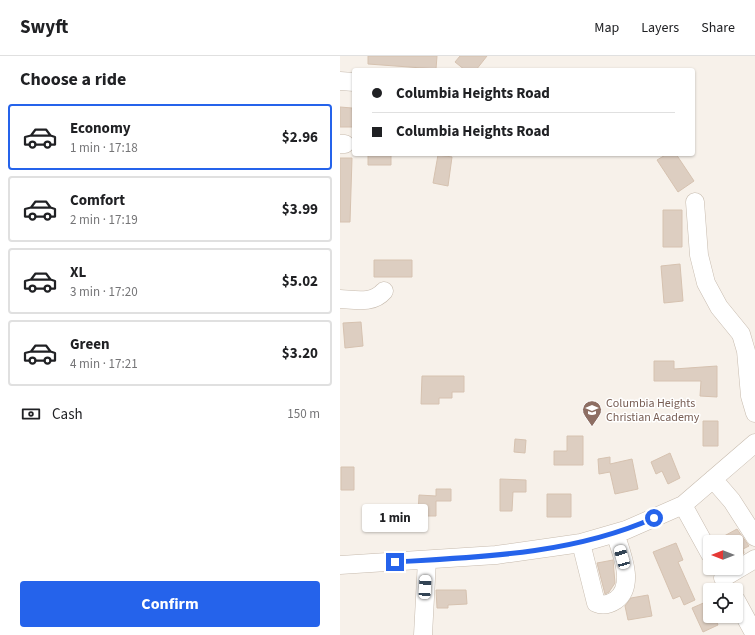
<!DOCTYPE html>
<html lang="en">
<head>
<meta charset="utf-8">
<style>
  :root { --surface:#fff; --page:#f2f2f2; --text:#202124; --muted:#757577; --line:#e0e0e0; --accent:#2563eb }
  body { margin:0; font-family:"Source Sans 3",sans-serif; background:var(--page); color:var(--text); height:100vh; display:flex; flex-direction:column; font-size:15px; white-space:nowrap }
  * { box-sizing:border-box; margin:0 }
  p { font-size:13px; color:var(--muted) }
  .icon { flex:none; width:22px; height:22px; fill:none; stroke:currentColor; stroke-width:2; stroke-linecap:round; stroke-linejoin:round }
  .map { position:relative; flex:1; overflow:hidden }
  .panel { display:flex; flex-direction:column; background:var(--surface); width:340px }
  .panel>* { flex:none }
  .guide { position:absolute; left:12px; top:12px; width:343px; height:88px; border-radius:4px; box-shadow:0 1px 3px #0004; display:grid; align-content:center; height:88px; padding:0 20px; background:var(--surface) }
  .needle { width:26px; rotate:270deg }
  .controls { position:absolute; left:363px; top:479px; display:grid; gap:8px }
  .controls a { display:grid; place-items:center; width:40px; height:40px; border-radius:4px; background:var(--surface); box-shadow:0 1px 3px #0004; font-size:20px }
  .end { position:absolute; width:18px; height:18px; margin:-9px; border:5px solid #2563eb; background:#fff; box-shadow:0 0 0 2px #fff }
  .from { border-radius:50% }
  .bubble { position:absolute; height:28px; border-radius:4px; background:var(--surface); box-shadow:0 1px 3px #0004; font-size:13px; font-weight:700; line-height:28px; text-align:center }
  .car { position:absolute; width:12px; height:24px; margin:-12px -6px; border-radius:5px; box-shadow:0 0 3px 1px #0007; background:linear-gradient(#fff 24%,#345 0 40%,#fff 0 76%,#345 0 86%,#fff 0) }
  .guide b { display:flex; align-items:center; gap:14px; height:38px; font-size:15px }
  .guide b+b { border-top:1px solid var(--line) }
  .guide i { width:10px; height:10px; background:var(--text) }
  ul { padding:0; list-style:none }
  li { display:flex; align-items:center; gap:12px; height:66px; margin:0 8px 6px; padding:0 12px; border:2px solid var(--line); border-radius:4px }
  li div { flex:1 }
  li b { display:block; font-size:15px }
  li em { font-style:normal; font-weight:700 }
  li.selected { border-color:var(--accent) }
  li>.icon { width:36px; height:36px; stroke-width:1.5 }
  h2 { padding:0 20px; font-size:18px; line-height:48px }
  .pay { display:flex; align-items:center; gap:10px; height:44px; padding:0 20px; font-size:15px }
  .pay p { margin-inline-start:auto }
  .cta { display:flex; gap:8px; margin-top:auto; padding:8px 20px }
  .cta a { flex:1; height:46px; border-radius:4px; background:var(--accent); color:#fff; font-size:16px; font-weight:700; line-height:46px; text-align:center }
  header { display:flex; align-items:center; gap:24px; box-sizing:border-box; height:56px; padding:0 20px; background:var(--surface); border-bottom:1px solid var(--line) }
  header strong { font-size:19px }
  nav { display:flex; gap:22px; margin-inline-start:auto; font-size:14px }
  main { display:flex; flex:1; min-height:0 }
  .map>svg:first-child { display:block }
</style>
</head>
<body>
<header>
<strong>Swyft</strong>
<nav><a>Map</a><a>Layers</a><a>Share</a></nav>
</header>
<main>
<section class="panel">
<h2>Choose a ride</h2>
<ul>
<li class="selected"><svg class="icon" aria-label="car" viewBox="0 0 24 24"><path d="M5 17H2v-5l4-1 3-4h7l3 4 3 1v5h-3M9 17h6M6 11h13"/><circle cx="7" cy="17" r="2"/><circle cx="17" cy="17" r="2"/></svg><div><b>Economy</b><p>1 min · 17:18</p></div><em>$2.96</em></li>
<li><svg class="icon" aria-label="car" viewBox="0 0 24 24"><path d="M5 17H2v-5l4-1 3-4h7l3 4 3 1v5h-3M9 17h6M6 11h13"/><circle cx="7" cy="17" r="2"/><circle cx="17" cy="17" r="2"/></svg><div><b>Comfort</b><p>2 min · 17:19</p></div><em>$3.99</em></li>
<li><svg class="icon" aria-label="car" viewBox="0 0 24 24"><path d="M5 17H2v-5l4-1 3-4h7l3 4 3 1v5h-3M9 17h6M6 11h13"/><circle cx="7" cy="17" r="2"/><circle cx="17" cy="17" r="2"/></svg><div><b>XL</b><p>3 min · 17:20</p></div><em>$5.02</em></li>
<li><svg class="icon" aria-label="car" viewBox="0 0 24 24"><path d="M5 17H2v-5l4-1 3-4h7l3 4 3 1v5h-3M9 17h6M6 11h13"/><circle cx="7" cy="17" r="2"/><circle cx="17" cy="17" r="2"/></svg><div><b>Green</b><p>4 min · 17:21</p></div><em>$3.20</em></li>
</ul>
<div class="pay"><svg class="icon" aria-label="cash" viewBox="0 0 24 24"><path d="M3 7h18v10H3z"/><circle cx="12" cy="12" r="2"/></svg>Cash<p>150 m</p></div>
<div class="cta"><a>Confirm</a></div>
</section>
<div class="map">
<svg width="415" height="579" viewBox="0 0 415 579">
  <rect width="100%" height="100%" fill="#f7f1ea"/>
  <path fill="#ddcec1" stroke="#d6c2b0" d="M28 0H97L96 13 28 8Z
    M120 0H147L136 14H125L115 6Z
    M0 51 12 52 14 71H0Z
    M28 98H51V109H28Z
    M327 98H336L354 125 338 136 317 104Z
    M98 99 112 101 108 130 93 127Z
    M0 102H12L10 166H0Z
    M323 154H342V191H323Z
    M34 204H72V221H34Z
    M340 208 343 245 324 247 321 210Z
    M21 266 23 290 5 292 3 267Z
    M314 305H334V313L377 310V341L360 340 361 325H314Z
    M82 320H124V336H112V342H99V348H81Z
    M363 365H378V390H363Z
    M227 380H243V409H214V395H227Z
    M175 383 186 384 185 397 174 396Z
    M330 397 340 422 328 428 322 415 316 418 311 406Z
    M270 401V408L292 403 298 433 275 438 270 416 259 418 258 403Z
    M1 411H14V434H1Z
    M160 423 186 424V436H173L172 455H160Z
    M96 433H111V445H96V460H78L79 439 96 440Z
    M207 438H231V461H207Z
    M35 452H57V471H35Z
    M397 473 409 490 403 493 404 497 396 502V486L375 485Z
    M336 487 343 504 338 506 355 544 344 549 340 540 333 543 313 496Z
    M273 504 275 527 269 536 265 538 257 507Z
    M96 534H126L127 548 108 549V552H97Z
    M308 539 312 560 288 564 285 550 291 542Z
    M368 545 370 550V560H374L378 569 363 576 352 552Z"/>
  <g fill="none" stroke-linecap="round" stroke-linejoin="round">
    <defs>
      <path id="minor" d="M0 25 14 26
        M0 88H5
        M355 146 359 199 366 227 379 251 401 278 406 295 410 340 415 357
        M0 243C16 244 33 248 44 235
        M373 423 392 445 415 481
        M343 449 370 498
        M241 487 256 547C263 550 270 548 276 544 296 529 281 496 275 477
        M0 509 156 499 241 487 286 474 343 449 415 387
        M383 522 415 503
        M396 544 415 579
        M83 579 87 504"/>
    </defs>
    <use href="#minor" stroke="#c7bbae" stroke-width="19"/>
    <use href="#minor" stroke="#fff" stroke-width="18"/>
  </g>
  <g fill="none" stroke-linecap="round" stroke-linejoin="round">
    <path stroke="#2563eb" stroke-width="5" d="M55 506C143 501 233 498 314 462"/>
  </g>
  <defs>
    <symbol id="school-pin" viewBox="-11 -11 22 30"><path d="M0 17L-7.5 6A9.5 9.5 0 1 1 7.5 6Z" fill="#8d6e63" stroke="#fff"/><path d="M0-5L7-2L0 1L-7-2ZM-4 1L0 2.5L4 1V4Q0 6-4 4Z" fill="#fff"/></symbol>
  </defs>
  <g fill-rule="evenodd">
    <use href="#school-pin" x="241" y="343" width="22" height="30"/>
  </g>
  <g text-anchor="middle" stroke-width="3" stroke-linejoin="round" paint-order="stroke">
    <g font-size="12" fill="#785e54" stroke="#fff" text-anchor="start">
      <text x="266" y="351">Columbia Heights<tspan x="266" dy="14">Christian Academy</tspan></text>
    </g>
  </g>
</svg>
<div class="controls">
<a><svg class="needle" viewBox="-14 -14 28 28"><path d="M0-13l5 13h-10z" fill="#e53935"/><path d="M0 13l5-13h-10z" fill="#757577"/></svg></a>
<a><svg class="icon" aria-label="locate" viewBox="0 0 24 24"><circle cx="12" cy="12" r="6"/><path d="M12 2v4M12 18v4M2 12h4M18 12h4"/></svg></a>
</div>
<i class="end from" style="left:314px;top:462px"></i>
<i class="end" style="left:55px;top:506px"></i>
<div class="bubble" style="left:22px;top:448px;width:66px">1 min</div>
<i class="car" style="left:282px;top:501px;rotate:344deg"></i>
<i class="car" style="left:85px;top:531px;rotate:3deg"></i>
<div class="guide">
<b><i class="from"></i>Columbia Heights Road</b>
<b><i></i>Columbia Heights Road</b>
</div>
</div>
</main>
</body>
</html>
